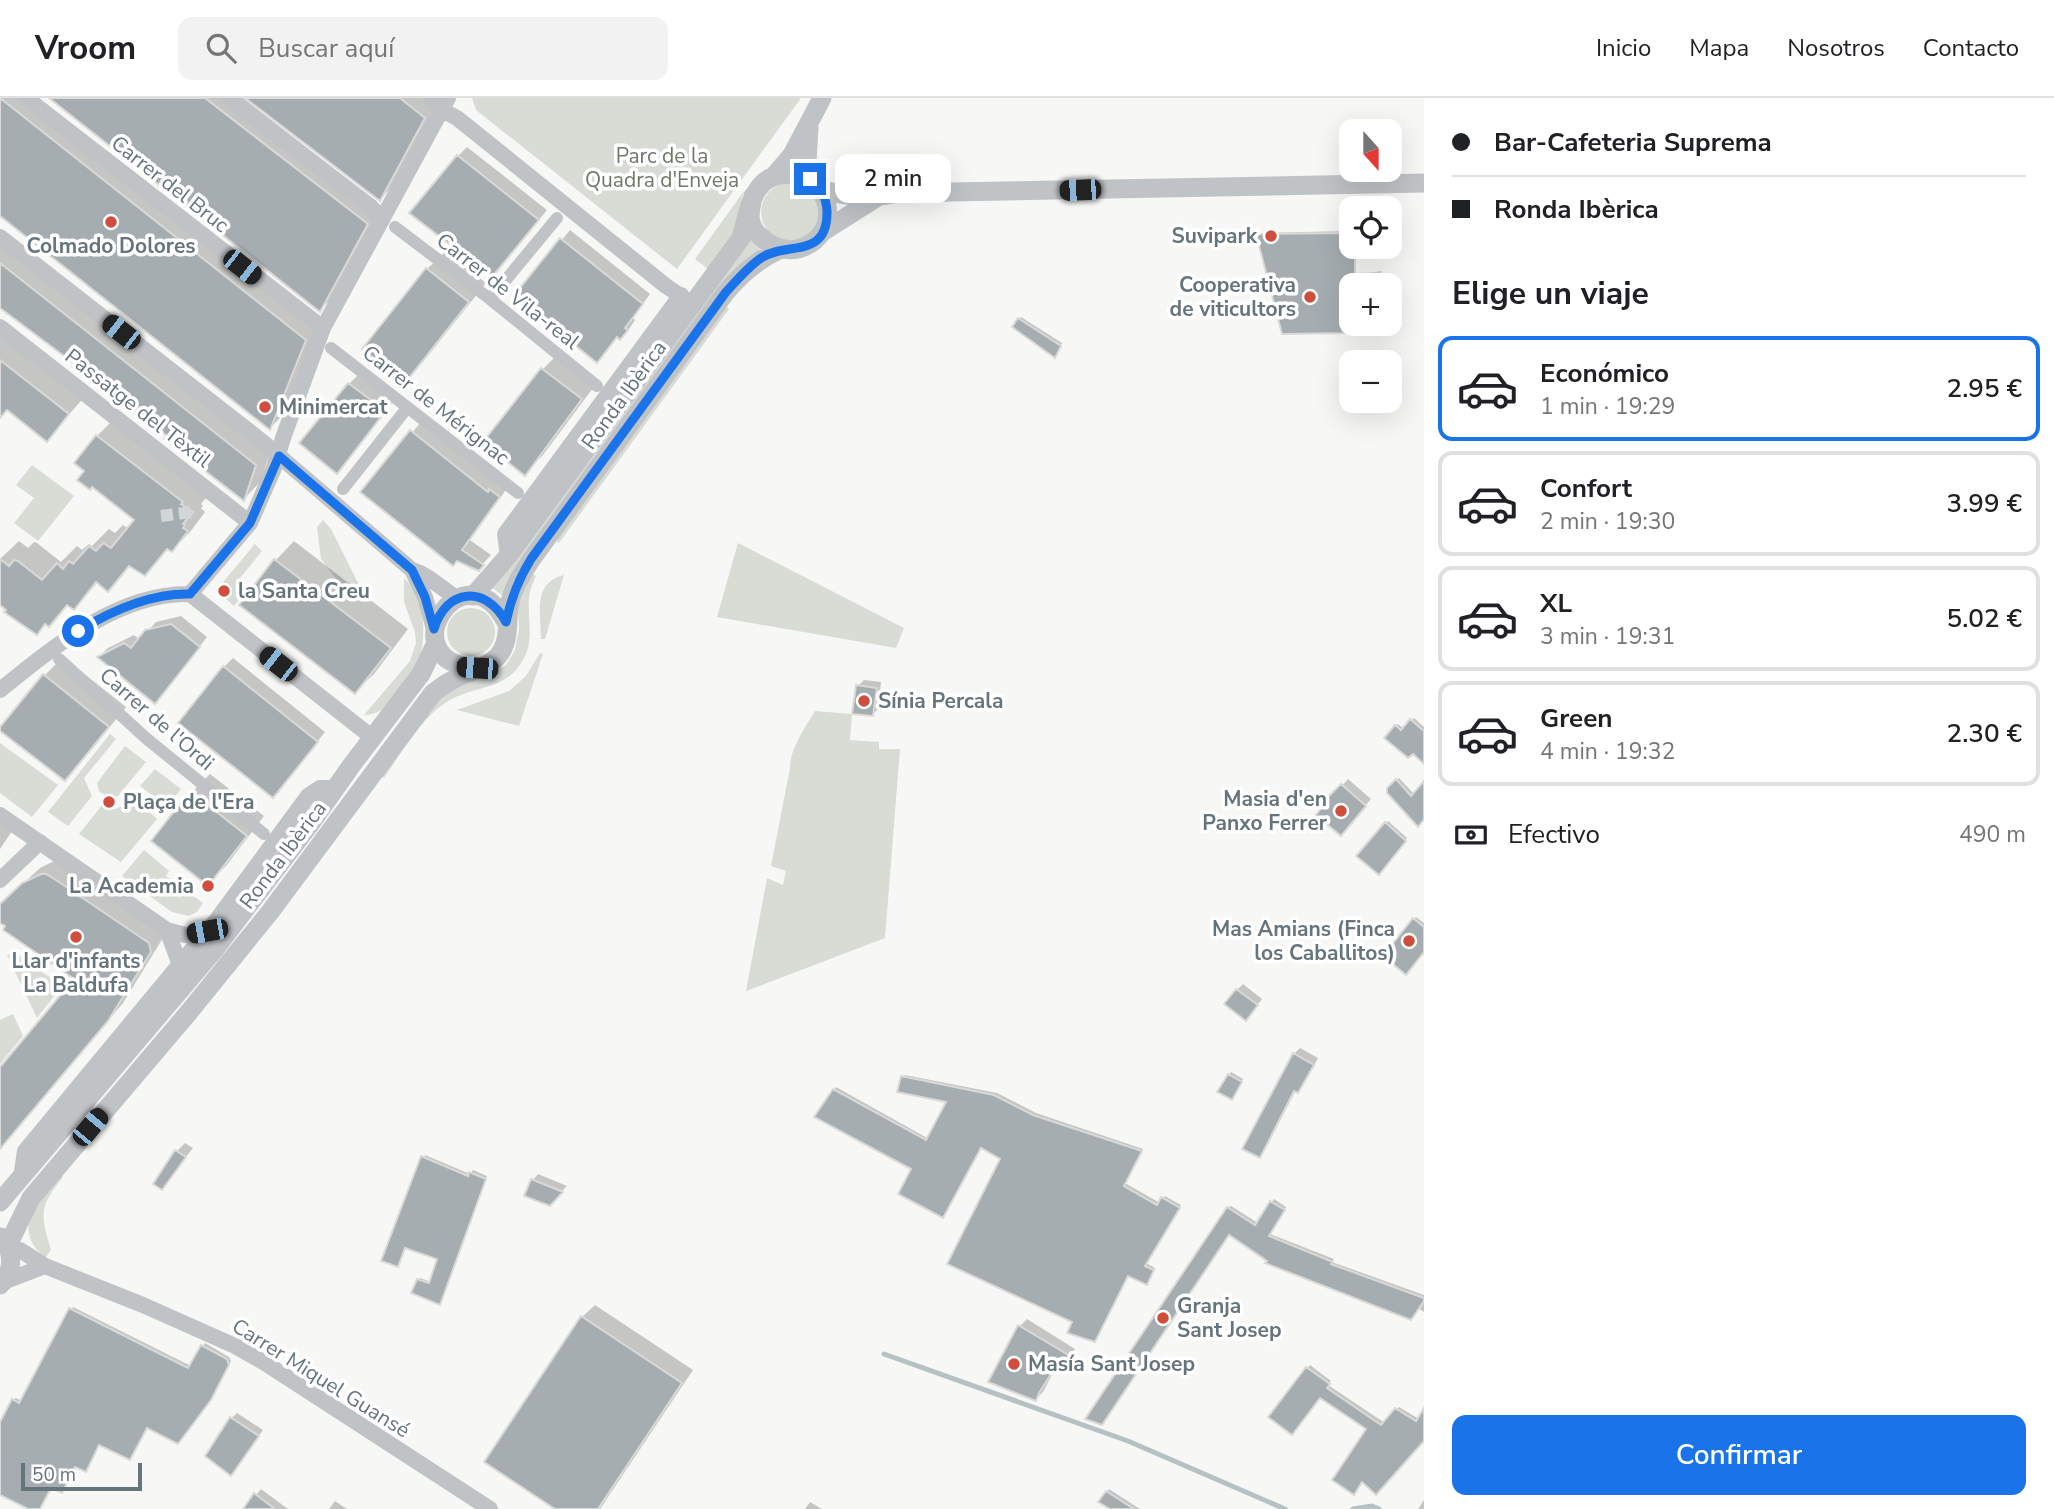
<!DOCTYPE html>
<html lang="es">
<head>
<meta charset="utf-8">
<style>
  :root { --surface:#fff; --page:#f2f2f2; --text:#202124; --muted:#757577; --line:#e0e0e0; --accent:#1a73e8 }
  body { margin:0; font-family:"Nunito Sans",sans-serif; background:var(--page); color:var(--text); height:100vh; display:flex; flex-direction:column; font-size:26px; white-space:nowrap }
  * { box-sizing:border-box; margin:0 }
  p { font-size:23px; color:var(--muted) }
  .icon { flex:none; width:38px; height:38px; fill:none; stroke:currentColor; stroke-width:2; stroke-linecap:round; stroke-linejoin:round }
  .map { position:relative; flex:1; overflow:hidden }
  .details { display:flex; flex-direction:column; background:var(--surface); width:630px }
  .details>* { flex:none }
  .top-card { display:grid; align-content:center; height:154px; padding:0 28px; background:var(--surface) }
  .needle { width:46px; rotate:159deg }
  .controls { position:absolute; left:1339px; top:21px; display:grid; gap:14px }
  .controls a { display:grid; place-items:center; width:63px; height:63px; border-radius:14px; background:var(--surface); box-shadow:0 7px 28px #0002; font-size:35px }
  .scale { position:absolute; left:21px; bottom:18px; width:121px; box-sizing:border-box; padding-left:7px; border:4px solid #66757c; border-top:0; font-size:19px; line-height:24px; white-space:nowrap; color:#66757c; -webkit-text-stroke:5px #fff; paint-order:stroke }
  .end { position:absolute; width:32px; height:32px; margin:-16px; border:9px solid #1a73e8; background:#fff; box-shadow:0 0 0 4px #fff }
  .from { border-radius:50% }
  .bubble { position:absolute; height:49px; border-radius:14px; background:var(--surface); box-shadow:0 7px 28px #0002; font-size:23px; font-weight:600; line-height:49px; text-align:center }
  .car { position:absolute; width:21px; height:42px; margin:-21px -10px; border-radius:9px; box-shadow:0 0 5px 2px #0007; background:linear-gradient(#222 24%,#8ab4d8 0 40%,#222 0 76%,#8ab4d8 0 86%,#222 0) }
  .top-card b { display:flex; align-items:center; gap:24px; height:66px; font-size:26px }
  .top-card b+b { border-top:2px solid var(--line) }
  .top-card i { width:18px; height:18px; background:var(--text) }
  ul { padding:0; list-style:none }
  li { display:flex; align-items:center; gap:21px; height:105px; margin:0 14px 10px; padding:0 14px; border:4px solid var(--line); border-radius:14px }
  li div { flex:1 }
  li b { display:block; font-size:26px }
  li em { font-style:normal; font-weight:600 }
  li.current { border-color:var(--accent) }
  li>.icon { width:63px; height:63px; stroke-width:1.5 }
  h2 { padding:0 28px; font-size:32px; line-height:84px }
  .pay { display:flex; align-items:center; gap:18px; height:77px; padding:0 28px; font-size:26px }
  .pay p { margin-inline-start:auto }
  .action { display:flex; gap:14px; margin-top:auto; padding:14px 28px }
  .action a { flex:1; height:80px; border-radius:14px; background:var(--accent); color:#fff; font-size:28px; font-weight:600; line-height:80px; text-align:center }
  header { display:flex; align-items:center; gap:42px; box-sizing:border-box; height:98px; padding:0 35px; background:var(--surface); border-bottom:2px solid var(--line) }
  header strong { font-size:33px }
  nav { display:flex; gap:38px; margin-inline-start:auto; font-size:24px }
  .search { width:490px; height:63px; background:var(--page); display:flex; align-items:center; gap:18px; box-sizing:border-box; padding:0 24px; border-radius:14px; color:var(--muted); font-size:26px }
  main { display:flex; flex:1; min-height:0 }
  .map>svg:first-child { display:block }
</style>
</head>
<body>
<header>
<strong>Vroom</strong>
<div class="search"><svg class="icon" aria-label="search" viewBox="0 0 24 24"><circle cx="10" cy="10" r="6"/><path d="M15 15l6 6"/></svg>Buscar aquí</div>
<nav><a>Inicio</a><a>Mapa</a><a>Nosotros</a><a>Contacto</a></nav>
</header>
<main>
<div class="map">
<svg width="1424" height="1411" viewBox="0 0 1424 1411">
  <rect width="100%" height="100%" fill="#f7f7f5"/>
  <path fill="#d8dcd5" d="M472 0H801L677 171 476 12Z
    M761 114a29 29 0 1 1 58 0a29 29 0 1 1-58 0Z
    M744 93 734 137 708 171 695 161Z
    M750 141 760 152 502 497 491 489Z
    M726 208 729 211 559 445 555 442Z
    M32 367 74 398 38 443 14 425 34 400 16 387Z
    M323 422 331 431 361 491 342 489 321 461 317 429Z
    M738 445 904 530 896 550 717 519Z
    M255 446 262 453 236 485 245 494 234 508 225 500 232 491 223 484Z
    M531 475 536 478C533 485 530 491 529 498 527 520 535 542 523 562 507 592 476 587 450 602 422 618 402 654 384 680L380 678 437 601 466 584 486 579 506 567 515 552 519 531 518 510 523 487Z
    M564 477 545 541H541C541 515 532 485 564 477Z
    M404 480C425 499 427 536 419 562 416 571 406 581 401 589 390 605 384 616 364 617L410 563 416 545 415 534 404 504Z
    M447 534a24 24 0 1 1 48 0a24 24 0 1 1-48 0Z
    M540 555 543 556 519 628 457 612 509 593 526 578Z
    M815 613 852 616 850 642 879 644V651H900L885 840 746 893 767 780 783 787 786 773 771 768 790 670C790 650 805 630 815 613Z
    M110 636 116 641 84 680 92 698 68 728 48 714Z
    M0 645 58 687 32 719 0 695Z
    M125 648 146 664 118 698 108 699 99 693 97 685Z
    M155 671 181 691 167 709 140 688Z
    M137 702 157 721 121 764 79 736 103 706 115 711Z
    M144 752 169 773 166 778 203 805 197 814 189 818 172 814 122 778Z
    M14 854 62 888 37 920 7 857Z
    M13 916 23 938 0 966V922Z
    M61 1077 63 1079C39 1109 40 1116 51 1152L45 1160C10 1130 38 1103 61 1077Z"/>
  <path fill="#0003" d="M0 0H39L322 225 287 313 270 330 0 116Z
    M51 0H243L383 109 336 196 320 212Z
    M248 0H437L441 3 396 85 380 101Z
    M467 49 547 112 501 168 458 58Z
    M570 132 650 196 633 220 635 222 629 231 620 239 618 238 605 254 518 195Z
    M1349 133 1351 231 1349 233 1258 137 1260 135Z
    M0 135 272 350 260 384 244 401 170 338 0 208Z
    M446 153 486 185 423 264 405 283 427 171Z
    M1381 173V187H1370L1366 176Z
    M1021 219 1062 245 1057 256 1019 222Z
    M0 227 86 297 47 342 7 309H0Z
    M561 253 599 282 543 357 525 375 485 344 543 271Z
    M358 277 384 296 392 305 346 364 349 286Z
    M116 319 210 395 201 406 203 408 201 410 205 414 190 434 172 452 169 450 145 476 131 467 108 492 98 484 74 510 69 506 49 526 47 525 37 535 0 505V461L19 443 28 450 34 444 37 445 61 464 77 448 82 452 89 446 92 448 109 431 115 435 123 427 129 431 136 421 76 364 97 338Z
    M421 324 508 389 470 442 491 457 478 471 362 394Z
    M294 443 408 531 374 576 355 594 242 507 276 462Z
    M181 518 207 539 164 595 99 559 108 550 134 537 140 542 156 524Z
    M63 559 126 609 83 662 65 681 44 578Z
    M233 560 325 634 282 689 224 569Z
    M864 582 881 584 878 611 872 617 858 588Z
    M1414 620 1424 629V664L1413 654 1386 639 1398 626 1404 631Z
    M210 676 264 718 226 768 207 786 191 695Z
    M1399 680 1415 697 1424 686V719L1418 727 1388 690Z
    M1348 681 1371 701 1346 730 1340 690Z
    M0 712 18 724 0 751Z
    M1388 723 1407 740 1378 774 1359 758Z
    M62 761 166 835 123 905 0 1050V971L77 881 0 823V807L40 770 52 764Z
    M1416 819 1424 825V857L1422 855 1385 858Z
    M1243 886 1262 901 1251 915 1237 892Z
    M1300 950 1318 960 1303 987 1296 992 1265 1052 1259 1058 1245 1050 1294 956Z
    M1231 974 1243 981 1234 997 1229 977Z
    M905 977 997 995 1036 1015 1143 1051 1125 1085 1160 1105 1165 1098 1181 1107 1146 1165 1155 1170 1149 1183 1129 1176 1003 1060 982 1049 913 1071 834 992 836 989 929 1041 948 1003 903 979Z
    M185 1045 193 1050 161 1090 176 1054Z
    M425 1057 470 1076 473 1072 487 1078 440 1205 418 1182 420 1180 431 1184 440 1160 406 1148 399 1165Z
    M538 1076 567 1088 549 1106 533 1082Z
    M1274 1101 1286 1109 1270 1136 1334 1161 1332 1164 1424 1197V1214L1418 1210 1268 1164 1228 1110 1231 1108 1258 1125Z
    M595 1207 693 1272 600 1411H558L582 1219Z
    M73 1209 191 1268 205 1245 229 1259 231 1263 213 1297 147 1328 100 1345 51 1388 40 1411H32L0 1395V1327L13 1302 16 1300 22 1303Z
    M1027 1221 1075 1251 1059 1271 1056 1269 1043 1294 1036 1301 991 1283 1020 1228Z
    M1310 1267 1331 1283 1328 1287 1385 1325 1399 1309 1419 1321 1424 1313V1341L1376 1394 1368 1331 1320 1298 1271 1319Z
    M237 1315 263 1332 231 1375 232 1320Z
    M261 1391 288 1411H245Z
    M1109 1391 1140 1411H1112L1101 1403Z
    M1424 1402V1411H1418Z
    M335 1403 347 1411H329Z
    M810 1404 822 1411H805Z"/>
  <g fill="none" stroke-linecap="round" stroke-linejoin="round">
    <path stroke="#b5c1c3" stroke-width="5" d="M884 1256 1128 1343 1285 1411
      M1353 1411 1372 1408 1379 1411"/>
  </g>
  <path fill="#a5adb1" stroke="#d9d9d7" stroke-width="2" d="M0 0 306 242 270 332 0 118Z
    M49 0H205L368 126 320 214Z
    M245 0H400L425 20 380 103Z
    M457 57 539 122 492 179 409 115Z
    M1348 135V143L1351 144V149H1355V176L1379 175V187H1349V235L1282 236 1256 136Z
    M560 140 643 206 625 230 628 232 620 242 617 239 597 265 523 205 525 203 516 195Z
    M0 165 256 367 244 403 164 341 167 338 138 315 132 311 129 314 73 269 76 267 0 210Z
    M426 170 469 204 405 285 362 251Z
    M1018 220 1061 248 1055 260 1012 229Z
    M0 262 69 316 47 344 7 312 0 320Z
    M541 270 582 301 525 378 483 344Z
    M348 285 375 305 384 315 337 376 299 345Z
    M410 332 488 394 489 391 500 399 462 452 484 467 479 473 457 463 453 468 360 394Z
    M96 337 183 404 181 406 193 414 183 426 185 427 183 430 188 433 172 454 167 451 145 478 129 468 108 494 96 484 74 512 67 507 49 529 45 526 37 537 4 514 6 512 0 507V461L9 468 14 462 18 463 42 482 57 465 63 471 69 463 73 466 89 448 96 453 103 445 111 450 134 422 92 389 90 392 77 382 84 373 74 365Z
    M274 461 391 550 355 596 239 507Z
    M171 526 200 549 155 606 97 559 124 545 131 550 145 532Z
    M223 568 318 644 273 700 178 625Z
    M43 576 109 629 65 683 0 633V629Z
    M856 587 877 590 873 618 852 616Z
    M1410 621 1424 633V666L1413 656 1408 660 1384 640 1395 627 1401 632Z
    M1396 681 1411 698 1424 683V721L1418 729 1387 695V690Z
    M1341 686 1366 708 1341 738 1316 717 1324 706 1322 705Z
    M190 693 247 738 208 788 151 743Z
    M1385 724 1406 743 1379 777 1356 758Z
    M41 776H46L56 782 149 845 151 854 108 923 0 1051V969L74 881 3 832 5 828 0 825V806L22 785Z
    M1413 820 1424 829V854L1406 877 1383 858Z
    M1236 891 1258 907 1246 923 1224 906Z
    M1293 955 1314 967 1298 995 1294 993 1260 1060 1242 1051Z
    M1228 976 1242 984 1232 1002 1217 994Z
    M901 978 994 997 1033 1017 1142 1053 1124 1088 1157 1107 1161 1099 1180 1110 1145 1168 1154 1172 1147 1187 1128 1178 1095 1244 1067 1235 1072 1224 947 1166 1000 1061 981 1050 943 1120 898 1096 911 1071 814 1019 833 991 926 1042 946 1004 897 994Z
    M175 1052 186 1059 162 1092 153 1086Z
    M421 1058 468 1078 469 1074 486 1081 440 1207 411 1195 417 1181 429 1185 437 1161 405 1150 398 1169 381 1163Z
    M531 1081 546 1087 563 1094 550 1108 524 1098Z
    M1270 1103 1285 1112 1269 1138 1333 1164 1331 1166 1424 1200V1203L1411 1222 1265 1165 1267 1163 1229 1137 1102 1327 1085 1321 1227 1109 1255 1127Z
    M69 1210 188 1270 201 1247 227 1261 229 1267 211 1302 178 1346 147 1330 130 1362 99 1347 86 1374 75 1369 62 1395 51 1390 40 1411H28L0 1397V1324L12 1301 19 1305Z
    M581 1218 682 1285 598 1411H555L484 1364Z
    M1018 1227 1070 1258 1059 1273 1055 1270 1039 1295 1036 1303 988 1284Z
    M1306 1269 1330 1286 1327 1290 1381 1327 1395 1310 1416 1323 1424 1310V1343L1376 1397 1362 1384 1354 1397 1332 1382 1366 1331 1320 1300 1292 1337 1268 1319Z
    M230 1319 259 1338 231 1378 205 1358Z
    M1106 1393 1134 1411H1110L1098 1404Z
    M254 1395 275 1411H243Z"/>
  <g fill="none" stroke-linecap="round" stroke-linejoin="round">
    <path stroke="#d3d6d7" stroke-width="12" stroke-dasharray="12 6" stroke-linecap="butt" d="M161 418 193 414"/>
    <path stroke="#bfc3c6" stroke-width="12" d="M395 129 490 201 597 288
      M490 201 557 120
      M331 250 518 395
      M343 391 407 310
      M59 561 147 641 264 736"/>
    <path stroke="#bfc3c6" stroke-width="16" d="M26 0 323 230
      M228 0 370 108 382 122
      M430 0 442 12 457 20 666 188 694 207
      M0 139 264 345 412 472C429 477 442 491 457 500
      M0 229 250 425
      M508 458 505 436 681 197
      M412 472 425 499 434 531
      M190 496 250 425 274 370 283 340 323 230 448 0
      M190 496 373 640
      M0 592C52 550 119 494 190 496
      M0 717 167 832 185 837 207 833
      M0 782 40 744
      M167 832 180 867
      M21 1080 25 1053 218 820 308 698 320 690H336
      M8 1151 20 1152 45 1168 143 1207 235 1248 265 1265 490 1411
      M3 1184 45 1168"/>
    <path stroke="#bfc3c6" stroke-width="19" d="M809 30 807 64 809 81
      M774 78 792 57 822 0
      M819 91C847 99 871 101 899 95L1424 85
      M824 133 876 100
      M473 498 508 458 741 140C749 112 753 72 792 77 802 78 809 80 816 88 852 127 797 176 760 138 755 134 751 126 750 119 750 113 752 104 753 98
      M477 570C386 564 464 445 506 524
      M0 1104 215 851 311 725 351 668 421 576 436 545
      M7 1149 31 1100 189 914 270 814 433 595C439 591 444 586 451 583 465 574 487 571 498 558 512 542 505 519 511 500 515 486 523 474 531 462L726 194C742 175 758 161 781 151
      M0 1187C14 1174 14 1153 1 1139"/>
  </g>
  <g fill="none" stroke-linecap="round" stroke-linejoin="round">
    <path stroke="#1a73e8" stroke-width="9" d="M78 533C111 513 151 495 190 496L250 425 279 358 412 472 425 499 434 531C446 490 486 487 506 524 511 500 518 482 531 461L726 194C737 182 748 169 761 160 786 143 828 162 827 113 826 98 821 91 810 81"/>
  </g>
  <g fill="#cf4e3d" stroke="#fff" stroke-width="2.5">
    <circle cx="111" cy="124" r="7"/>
    <circle cx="1271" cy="138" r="7"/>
    <circle cx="1310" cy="199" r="7"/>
    <circle cx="265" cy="309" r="7"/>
    <circle cx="224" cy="493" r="7"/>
    <circle cx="864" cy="603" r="7"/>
    <circle cx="109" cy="704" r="7"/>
    <circle cx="1341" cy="713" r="7"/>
    <circle cx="208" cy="788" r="7"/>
    <circle cx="76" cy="839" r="7"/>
    <circle cx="1409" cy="843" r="7"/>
    <circle cx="1163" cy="1220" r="7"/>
    <circle cx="1014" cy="1266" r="7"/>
  </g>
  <g text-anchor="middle" stroke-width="7" stroke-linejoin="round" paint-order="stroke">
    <g font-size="21" fill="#6e7a68" stroke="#fff">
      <text x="662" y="65">Parc de la<tspan x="662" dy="24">Quadra d'Enveja</tspan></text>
    </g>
    <g font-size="21" fill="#66757c" stroke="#fff">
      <text transform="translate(170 86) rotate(38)" y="7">Carrer del Bruc</text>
      <text transform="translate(508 193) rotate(38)" y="7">Carrer de Vila-real</text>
      <text transform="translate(624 297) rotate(-54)" y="7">Ronda Ibèrica</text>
      <text transform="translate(436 307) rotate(38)" y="7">Carrer de Mérignac</text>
      <text transform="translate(138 310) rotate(38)" y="7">Passatge del Tèxtil</text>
      <text transform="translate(157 621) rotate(41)" y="7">Carrer de l'Ordi</text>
      <text transform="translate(283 757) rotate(-53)" y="7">Ronda Ibèrica</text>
      <text transform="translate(321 1280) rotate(32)" y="7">Carrer Miquel Guansé</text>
    </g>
    <g font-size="21" font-weight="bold" fill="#66757c" stroke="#fff" text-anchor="start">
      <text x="1257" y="145" text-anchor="end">Suvipark</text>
      <text x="111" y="155" text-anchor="middle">Colmado Dolores</text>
      <text x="1296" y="194" text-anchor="end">Cooperativa<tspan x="1296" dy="24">de viticultors</tspan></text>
      <text x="279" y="316">Minimercat</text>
      <text x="238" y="500">la Santa Creu</text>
      <text x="878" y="610">Sínia Percala</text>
      <text x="1327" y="708" text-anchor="end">Masia d'en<tspan x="1327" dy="24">Panxo Ferrer</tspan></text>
      <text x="123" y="711">Plaça de l'Era</text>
      <text x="194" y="795" text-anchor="end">La Academia</text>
      <text x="1395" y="838" text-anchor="end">Mas Amians (Finca<tspan x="1395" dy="24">los Caballitos)</tspan></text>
      <text x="76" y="870" text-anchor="middle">Llar d'infants<tspan x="76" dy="24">La Baldufa</tspan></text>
      <text x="1177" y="1215">Granja<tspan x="1177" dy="24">Sant Josep</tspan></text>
      <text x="1028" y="1273">Masía Sant Josep</text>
    </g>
  </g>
</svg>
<div class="controls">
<a><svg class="needle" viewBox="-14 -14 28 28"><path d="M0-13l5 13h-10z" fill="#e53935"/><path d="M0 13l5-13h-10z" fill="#757577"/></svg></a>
<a><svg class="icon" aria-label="locate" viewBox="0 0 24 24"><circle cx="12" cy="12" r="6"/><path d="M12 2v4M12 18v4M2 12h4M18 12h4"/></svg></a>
<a>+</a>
<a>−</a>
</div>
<div class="scale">50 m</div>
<i class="end from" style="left:78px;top:533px"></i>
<i class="end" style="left:810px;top:81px"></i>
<div class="bubble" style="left:835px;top:56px;width:116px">2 min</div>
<i class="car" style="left:1080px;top:92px;rotate:268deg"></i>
<i class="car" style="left:242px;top:169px;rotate:128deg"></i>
<i class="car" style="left:121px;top:234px;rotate:308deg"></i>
<i class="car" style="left:278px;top:566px;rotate:308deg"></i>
<i class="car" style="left:477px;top:570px;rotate:274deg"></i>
<i class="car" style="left:207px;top:833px;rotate:260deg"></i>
<i class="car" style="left:90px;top:1029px;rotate:40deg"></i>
</div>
<section class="details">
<div class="top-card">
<b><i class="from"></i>Bar-Cafeteria Suprema</b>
<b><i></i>Ronda Ibèrica</b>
</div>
<h2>Elige un viaje</h2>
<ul>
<li class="current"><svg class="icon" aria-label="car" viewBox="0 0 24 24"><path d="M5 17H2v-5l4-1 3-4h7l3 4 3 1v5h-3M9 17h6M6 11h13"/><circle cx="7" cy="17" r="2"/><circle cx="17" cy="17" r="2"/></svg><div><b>Económico</b><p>1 min · 19:29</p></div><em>2.95 €</em></li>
<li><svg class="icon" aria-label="car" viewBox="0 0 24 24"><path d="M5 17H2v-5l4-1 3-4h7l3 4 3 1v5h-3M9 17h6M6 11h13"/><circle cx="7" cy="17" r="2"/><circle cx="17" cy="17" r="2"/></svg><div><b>Confort</b><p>2 min · 19:30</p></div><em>3.99 €</em></li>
<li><svg class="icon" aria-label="car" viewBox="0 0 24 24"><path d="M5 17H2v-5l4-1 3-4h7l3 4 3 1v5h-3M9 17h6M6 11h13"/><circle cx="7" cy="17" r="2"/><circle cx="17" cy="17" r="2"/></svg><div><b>XL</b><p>3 min · 19:31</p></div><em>5.02 €</em></li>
<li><svg class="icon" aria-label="car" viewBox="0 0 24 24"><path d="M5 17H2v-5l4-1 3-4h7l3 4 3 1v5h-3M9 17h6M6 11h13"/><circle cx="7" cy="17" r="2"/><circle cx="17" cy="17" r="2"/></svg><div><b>Green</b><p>4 min · 19:32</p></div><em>2.30 €</em></li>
</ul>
<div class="pay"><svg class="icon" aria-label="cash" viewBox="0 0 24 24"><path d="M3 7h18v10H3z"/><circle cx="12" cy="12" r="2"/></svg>Efectivo<p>490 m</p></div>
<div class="action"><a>Confirmar</a></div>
</section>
</main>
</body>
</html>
